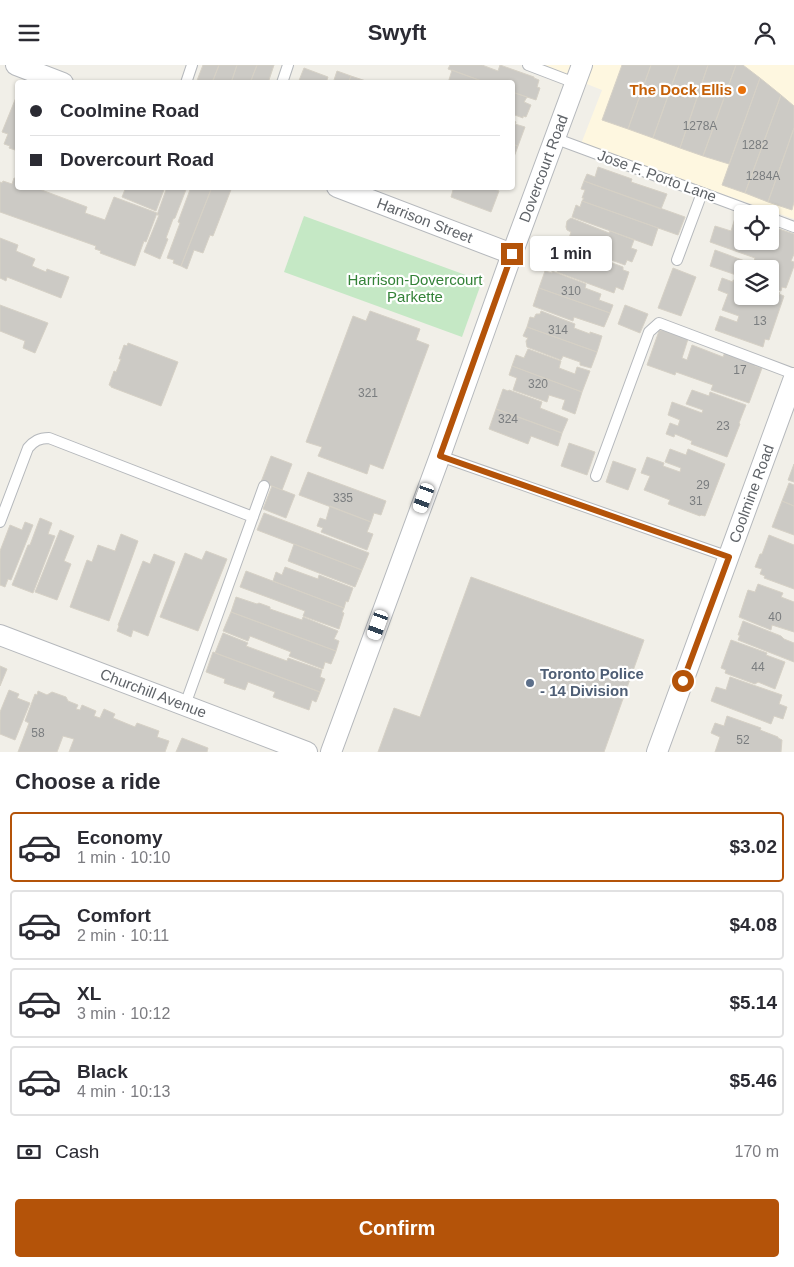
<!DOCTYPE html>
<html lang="en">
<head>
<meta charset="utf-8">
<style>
  :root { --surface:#fff; --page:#f7f7f7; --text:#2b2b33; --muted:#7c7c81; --line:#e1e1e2; --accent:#b45309 }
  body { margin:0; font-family:Arial,sans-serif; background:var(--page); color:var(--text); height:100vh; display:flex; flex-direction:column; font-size:19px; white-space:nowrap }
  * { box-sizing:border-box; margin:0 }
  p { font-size:16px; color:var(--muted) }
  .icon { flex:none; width:28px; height:28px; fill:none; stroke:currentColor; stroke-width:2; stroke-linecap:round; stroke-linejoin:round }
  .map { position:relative; height:687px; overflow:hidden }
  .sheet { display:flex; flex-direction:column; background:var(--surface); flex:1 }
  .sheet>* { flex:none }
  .banner { position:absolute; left:15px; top:15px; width:500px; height:110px; border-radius:5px; box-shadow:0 1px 4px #0004; display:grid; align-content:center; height:110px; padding:0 15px; background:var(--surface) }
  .tools { position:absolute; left:734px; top:140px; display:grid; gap:10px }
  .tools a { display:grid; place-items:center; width:45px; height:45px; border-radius:5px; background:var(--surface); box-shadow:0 1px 4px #0004; font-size:25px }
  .end { position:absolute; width:22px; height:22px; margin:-11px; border:6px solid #b45309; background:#fff; box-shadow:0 0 0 2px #fff }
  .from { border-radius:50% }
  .bubble { position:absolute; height:35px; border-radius:5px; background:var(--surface); box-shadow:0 1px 4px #0004; font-size:16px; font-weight:600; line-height:35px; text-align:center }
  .car { position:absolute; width:15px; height:30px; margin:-15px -8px; border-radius:6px; box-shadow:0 0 4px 1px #0007; background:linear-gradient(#fff 24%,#345 0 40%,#fff 0 76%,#345 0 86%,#fff 0) }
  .banner b { display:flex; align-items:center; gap:18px; height:48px; font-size:19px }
  .banner b+b { border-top:1px solid var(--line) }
  .banner i { width:12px; height:12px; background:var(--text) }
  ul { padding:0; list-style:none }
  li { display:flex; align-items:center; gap:15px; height:70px; margin:0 10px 8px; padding:0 5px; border:2px solid var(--line); border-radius:5px }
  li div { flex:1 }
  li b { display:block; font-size:19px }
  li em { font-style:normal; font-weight:600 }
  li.selected { border-color:var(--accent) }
  li>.icon { width:45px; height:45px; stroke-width:1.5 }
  h2 { padding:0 15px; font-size:22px; line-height:60px }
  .pay { display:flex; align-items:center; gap:12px; height:55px; padding:0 15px; font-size:19px }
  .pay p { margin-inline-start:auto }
  .button { display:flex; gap:10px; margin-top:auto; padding:10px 15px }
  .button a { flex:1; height:58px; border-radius:5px; background:var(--accent); color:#fff; font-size:20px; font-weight:600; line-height:58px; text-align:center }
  header { display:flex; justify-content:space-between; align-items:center; height:65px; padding:0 15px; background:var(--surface); font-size:22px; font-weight:600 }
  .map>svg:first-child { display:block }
</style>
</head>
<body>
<header><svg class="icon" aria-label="menu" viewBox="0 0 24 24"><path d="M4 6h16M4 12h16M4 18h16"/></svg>Swyft<svg class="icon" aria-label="person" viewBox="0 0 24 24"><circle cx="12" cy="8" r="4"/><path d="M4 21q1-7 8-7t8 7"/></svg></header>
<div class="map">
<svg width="794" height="687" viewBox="0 0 794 687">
  <rect width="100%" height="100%" fill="#f1efe8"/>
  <path fill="#fef7e0" d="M538 0H794V154L581 79 602 25Z"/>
  <path fill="#c5e8c5" d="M304 151 482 216 462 272 284 207Z"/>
  <path fill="#cccac5" stroke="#d6d1c6" d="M203 0H219L212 18H196Z
    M219 0H237L231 18H212Z
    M237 0H257L250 18H231Z
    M257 0H274L268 18H250Z
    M450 0H482L498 6 500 0 534 12V13L539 15 537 22 540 23 536 35 512 27V18H487L448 4Z
    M622 0H651L628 64 602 55Z
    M651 0H679L653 73 628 64Z
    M679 0H708L680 83 653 73Z
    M708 0H736L703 91 680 83Z
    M736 0H743L760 13 729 99 703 91Z
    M304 3 328 12 326 18H298Z
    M452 5 487 18H448Z
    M337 6 351 11 348 18H333Z
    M351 11 366 16 365 18H348Z
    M760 13 781 30 745 128 722 120Z
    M512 27 527 32 524 37 531 40 526 52 523 51V53L512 49Z
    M17 30H18V86L9 83 10 81 4 79 8 69 2 67Z
    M781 30 794 41V63L768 137 745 128Z
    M512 55 516 57 515 59 525 62 518 81 512 79Z
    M794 63V137L792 145 768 137Z
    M512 79 518 81 514 92H512Z
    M598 102 632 114 631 117 667 129 661 144 584 116 587 109 595 112Z
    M14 113 18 114V122H40L39 124 87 142 85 148 105 155 114 132 157 148 146 177 144 176 135 201 100 188 101 186 95 184 96 181 0 147V117L2 118 3 116 12 119Z
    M584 116 685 152 678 170 582 136 584 133H582L585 125 581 124Z
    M126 122H165L156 146 122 132Z
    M167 122H187L175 153 173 154 166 173 168 174 160 194 144 187 159 150H157Z
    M191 122H212L181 201 173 198 174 195 167 193 180 158 178 157Z
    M212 122H232L213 171 210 170 203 188 194 185 187 204 181 201Z
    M446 122H489L499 126 491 147 451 132 453 125Z
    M582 136 658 163 652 181 572 152 576 140 580 142Z
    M571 153 609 168 610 166 634 175 631 183 637 185 632 197 627 195 625 200 567 179 571 167 567 165 566 162 567 156Z
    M735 153 742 156V176H770V161L794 169V189L791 196 794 197V201L786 223 782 222 781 226 770 222V204H742V212L710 201 715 185 753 199 755 193 710 177 715 161 731 166Z
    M0 173 18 180 16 186 35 194 32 201 46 207 47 204 69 212 61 233 7 212 6 216 0 213Z
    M560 178 623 202V205L629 207 623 225 616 222 614 228 557 207 558 205H556L559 195 555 193Z
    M673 203 696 212 681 251 658 243Z
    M545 206 552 208V206L586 219 585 223 601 229 599 235 613 240 610 248 539 223Z
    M722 213 733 217V215L742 218V231H770V224L780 228 779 229 784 231 769 275 765 274 763 282 715 265 720 251 737 257 739 251 722 245 728 229 718 225Z
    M539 223 610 248 604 262 574 252 573 256 533 241Z
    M0 240 48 258 35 288 23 283 25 276 0 266Z
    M625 240 648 249 640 268 618 259Z
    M370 246 420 264 416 275 429 280 383 404 370 399 367 409 318 391 322 382 306 377 353 251 366 256Z
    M541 246 575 259 574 263 590 269V267L602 271 597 287 527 262 530 252 534 253 536 249H540Z
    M527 262 597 287 591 303 580 300V297L563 291 561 295 527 282 526 276 528 273 523 271Z
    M662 265 688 274 682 293 687 295 692 280 723 292 725 287 756 298 755 301 762 303 749 338 711 325 713 320 676 307 675 310 647 300 659 266Z
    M128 278 178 297 161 341 111 322V321L109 320 114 306 116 307 121 294H119L124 280 127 281Z
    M528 284 561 296 559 303 575 309 577 302 590 306 582 327 512 301 516 290 524 293Z
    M512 301 582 327 575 349 562 344 565 335 549 330 547 337 513 325 517 313 509 310Z
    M503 324 508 326 509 325 542 337 540 343 568 354 562 368 496 344Z
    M692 325 709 331 710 327 746 340 739 358 740 359 727 392 691 379 692 376 675 369 674 372 666 369 670 358 678 361 680 355 668 350 672 337 702 348 703 345 686 339Z
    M496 344 562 368 558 381 531 371 528 379 489 364Z
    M569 378 595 387 587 410 561 401Z
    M670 384 686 390 688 384 725 399 705 451 701 450 700 451 668 439 670 435 644 425 650 411 641 408 647 392 664 398 663 401 680 407 681 403 665 397Z
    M271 391 292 399 282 425 261 417Z
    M613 396 636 404 628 425 606 417Z
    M794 399V417L788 415Z
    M308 407 386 436 381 450 374 448 371 457 299 430Z
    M789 418 794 420V441L782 436Z
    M272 421 295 430 286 453 263 444Z
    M782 436 794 441V470L772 462Z
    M330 441 371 457 367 467 373 469 367 485 321 467 323 463 317 461 320 453 326 455Z
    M264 448 369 488 362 505 257 465Z
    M40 453 52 458 48 469 55 471 33 528 12 520 28 480H30Z
    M25 457 33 460 11 515 8 514 5 522 0 520V486L10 460 22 465Z
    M60 465 74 471 64 496 71 499 57 535 35 527Z
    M121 469 138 476 109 556 70 542 87 495 92 497 98 480 115 486Z
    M769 470 794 480V524L764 513 765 511 760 509 762 504 755 502 760 489H762Z
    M294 479 362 505 355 522 288 496Z
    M206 486 227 494 198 566 160 552 185 488 202 495Z
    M154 489 175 497 148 571 133 565 131 572 117 566 119 561 118 560 143 496 150 499Z
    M285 502 318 514 319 510 353 523 348 537 346 536 344 543 273 516 276 507 282 510Z
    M246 506 344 543 342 547 344 548 339 564 303 551 305 546 240 522Z
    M471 512 644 575 604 687H378L394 643 420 652Z
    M758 519 783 528 781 532 794 537V567L772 560 771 565 739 552 748 525 755 527Z
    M236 532 257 539 259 538 270 542V544L302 555 303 552 338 566 334 574 339 576 336 586 231 547Z
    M231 547 336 586 331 599 325 597 323 604 289 591 291 587 250 571 248 576 223 566Z
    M743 556 781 571 784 574 794 578V597L738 575 740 570H738Z
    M223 568 248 578 246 581 287 596 288 593 322 605 320 612 325 614 320 627 215 588Z
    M731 575 767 588 766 590 785 597 775 624 758 617 755 619 725 608 726 605 721 603Z
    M213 587 320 627 316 637 312 635 309 645 273 632 275 627 248 617 245 625 224 618 225 614 206 607Z
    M0 601 7 604 0 621Z
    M730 612 782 630 779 639 787 642 783 654 774 651 771 659 711 636 716 622 726 625Z
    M9 625 19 629 17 633 30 638 15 675 0 669V647Z
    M38 626 47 630 52 627 66 632 68 636 78 640 76 644 80 645 82 640 96 646 94 651 100 653 104 644 115 649 113 653 135 662 137 658 159 666 157 672 169 676 165 687H69L74 674 63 671 57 687H18L29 658 25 656 35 629 37 630Z
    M727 651 761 663 760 665 778 672V673L782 675 781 687H715L720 672 711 668 715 658 724 661Z
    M182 673 208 683 207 687H176Z"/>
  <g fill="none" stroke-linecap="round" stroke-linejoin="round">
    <defs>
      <path id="lane" d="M528 0 575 18
        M186 18 192 0
        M282 18 288 0
        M554 73 759 149
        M770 153 794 162
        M677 195 702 128
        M440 391 729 492
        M596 411 649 267 659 258 794 309
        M0 457 28 383C34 376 39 373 49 373L253 452
        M185 640 264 421"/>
      <g id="street">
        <path d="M16 0 63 18"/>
        <path id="s1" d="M337 122 512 189"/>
        <path id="s2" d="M0 570 307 687"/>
        <path id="s3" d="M331 687 440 391 512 189 582 0"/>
        <path id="s4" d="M657 687 794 313"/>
      </g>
    </defs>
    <use href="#lane" stroke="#b5b8bc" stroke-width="12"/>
    <use href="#street" stroke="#b5b8bc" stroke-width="22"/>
    <use href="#lane" stroke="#fff" stroke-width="10"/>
    <use href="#street" stroke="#fff" stroke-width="20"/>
  </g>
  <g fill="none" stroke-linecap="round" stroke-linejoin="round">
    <path stroke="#b45309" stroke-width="6" d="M512 189 440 391 729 492 683 616"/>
  </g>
  <circle fill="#e8710a" stroke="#fff" stroke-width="2" cx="742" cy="25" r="5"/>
  <circle fill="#5c6f8a" stroke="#fff" stroke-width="2" cx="530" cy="618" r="5"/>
  <g text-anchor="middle" stroke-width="4.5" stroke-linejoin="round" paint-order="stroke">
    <g font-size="12" fill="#7a7d7f">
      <text x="700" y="65">1278A</text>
      <text x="755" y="84">1282</text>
      <text x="763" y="115">1284A</text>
      <text x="571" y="230">310</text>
      <text x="760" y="260">13</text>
      <text x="558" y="269">314</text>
      <text x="740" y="309">17</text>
      <text x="538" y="323">320</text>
      <text x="368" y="332">321</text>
      <text x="508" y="358">324</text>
      <text x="723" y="365">23</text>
      <text x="703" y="424">29</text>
      <text x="343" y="437">335</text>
      <text x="696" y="440">31</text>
      <text x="775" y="556">40</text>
      <text x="758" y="606">44</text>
      <text x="38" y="672">58</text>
      <text x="743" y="679">52</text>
    </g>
    <g font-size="15" font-weight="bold" fill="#c56008" stroke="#fff" text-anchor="end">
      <text x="732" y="30">The Dock Ellis</text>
    </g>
    <g font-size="15" fill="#5f6368" stroke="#fff">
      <text dy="5" stroke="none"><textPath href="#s3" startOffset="621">Dovercourt Road</textPath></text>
      <text transform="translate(657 111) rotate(20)" y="5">Jose F. Porto Lane</text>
      <text dy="5" stroke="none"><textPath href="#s1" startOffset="94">Harrison Street</textPath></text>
      <text dy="5" stroke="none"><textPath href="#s4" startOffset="275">Coolmine Road</textPath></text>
      <text dy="5" stroke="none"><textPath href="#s2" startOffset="164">Churchill Avenue</textPath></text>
    </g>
    <g font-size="15" fill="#348238" stroke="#fff">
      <text x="415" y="220">Harrison-Dovercourt<tspan x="415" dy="17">Parkette</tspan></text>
    </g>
    <g font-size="15" font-weight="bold" fill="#4e5e75" stroke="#fff" text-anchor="start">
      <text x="540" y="614">Toronto Police<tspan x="540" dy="17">- 14 Division</tspan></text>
    </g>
  </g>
</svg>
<div class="tools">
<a><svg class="icon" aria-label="locate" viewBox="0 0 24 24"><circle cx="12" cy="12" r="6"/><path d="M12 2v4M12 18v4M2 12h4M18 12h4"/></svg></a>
<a><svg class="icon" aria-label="layers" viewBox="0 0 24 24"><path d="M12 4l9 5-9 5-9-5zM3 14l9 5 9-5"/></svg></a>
</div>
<i class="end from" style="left:683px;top:616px"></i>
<i class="end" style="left:512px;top:189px"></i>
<div class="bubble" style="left:530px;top:171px;width:82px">1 min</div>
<i class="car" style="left:424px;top:433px;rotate:200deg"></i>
<i class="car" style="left:378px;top:560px;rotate:200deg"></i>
<div class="banner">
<b><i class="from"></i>Coolmine Road</b>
<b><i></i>Dovercourt Road</b>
</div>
</div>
<section class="sheet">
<h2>Choose a ride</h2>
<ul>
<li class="selected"><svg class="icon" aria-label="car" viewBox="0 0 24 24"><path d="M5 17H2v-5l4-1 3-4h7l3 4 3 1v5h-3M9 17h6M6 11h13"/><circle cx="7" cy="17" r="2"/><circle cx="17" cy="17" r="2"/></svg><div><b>Economy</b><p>1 min · 10:10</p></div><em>$3.02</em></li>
<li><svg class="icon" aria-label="car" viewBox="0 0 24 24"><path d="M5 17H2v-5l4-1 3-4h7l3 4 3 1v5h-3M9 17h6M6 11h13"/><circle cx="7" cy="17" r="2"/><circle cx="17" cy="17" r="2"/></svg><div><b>Comfort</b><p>2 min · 10:11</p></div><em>$4.08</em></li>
<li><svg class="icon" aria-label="car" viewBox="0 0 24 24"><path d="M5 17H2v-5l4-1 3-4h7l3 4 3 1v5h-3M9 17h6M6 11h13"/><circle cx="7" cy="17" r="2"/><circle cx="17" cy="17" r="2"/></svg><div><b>XL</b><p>3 min · 10:12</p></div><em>$5.14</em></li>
<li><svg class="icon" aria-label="car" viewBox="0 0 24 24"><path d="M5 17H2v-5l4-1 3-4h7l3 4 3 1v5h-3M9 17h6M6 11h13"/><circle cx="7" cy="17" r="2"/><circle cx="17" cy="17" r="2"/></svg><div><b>Black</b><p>4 min · 10:13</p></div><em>$5.46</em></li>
</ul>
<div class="pay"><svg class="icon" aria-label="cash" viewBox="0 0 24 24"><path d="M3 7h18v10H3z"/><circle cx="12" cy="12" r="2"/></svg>Cash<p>170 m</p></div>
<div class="button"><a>Confirm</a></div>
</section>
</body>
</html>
